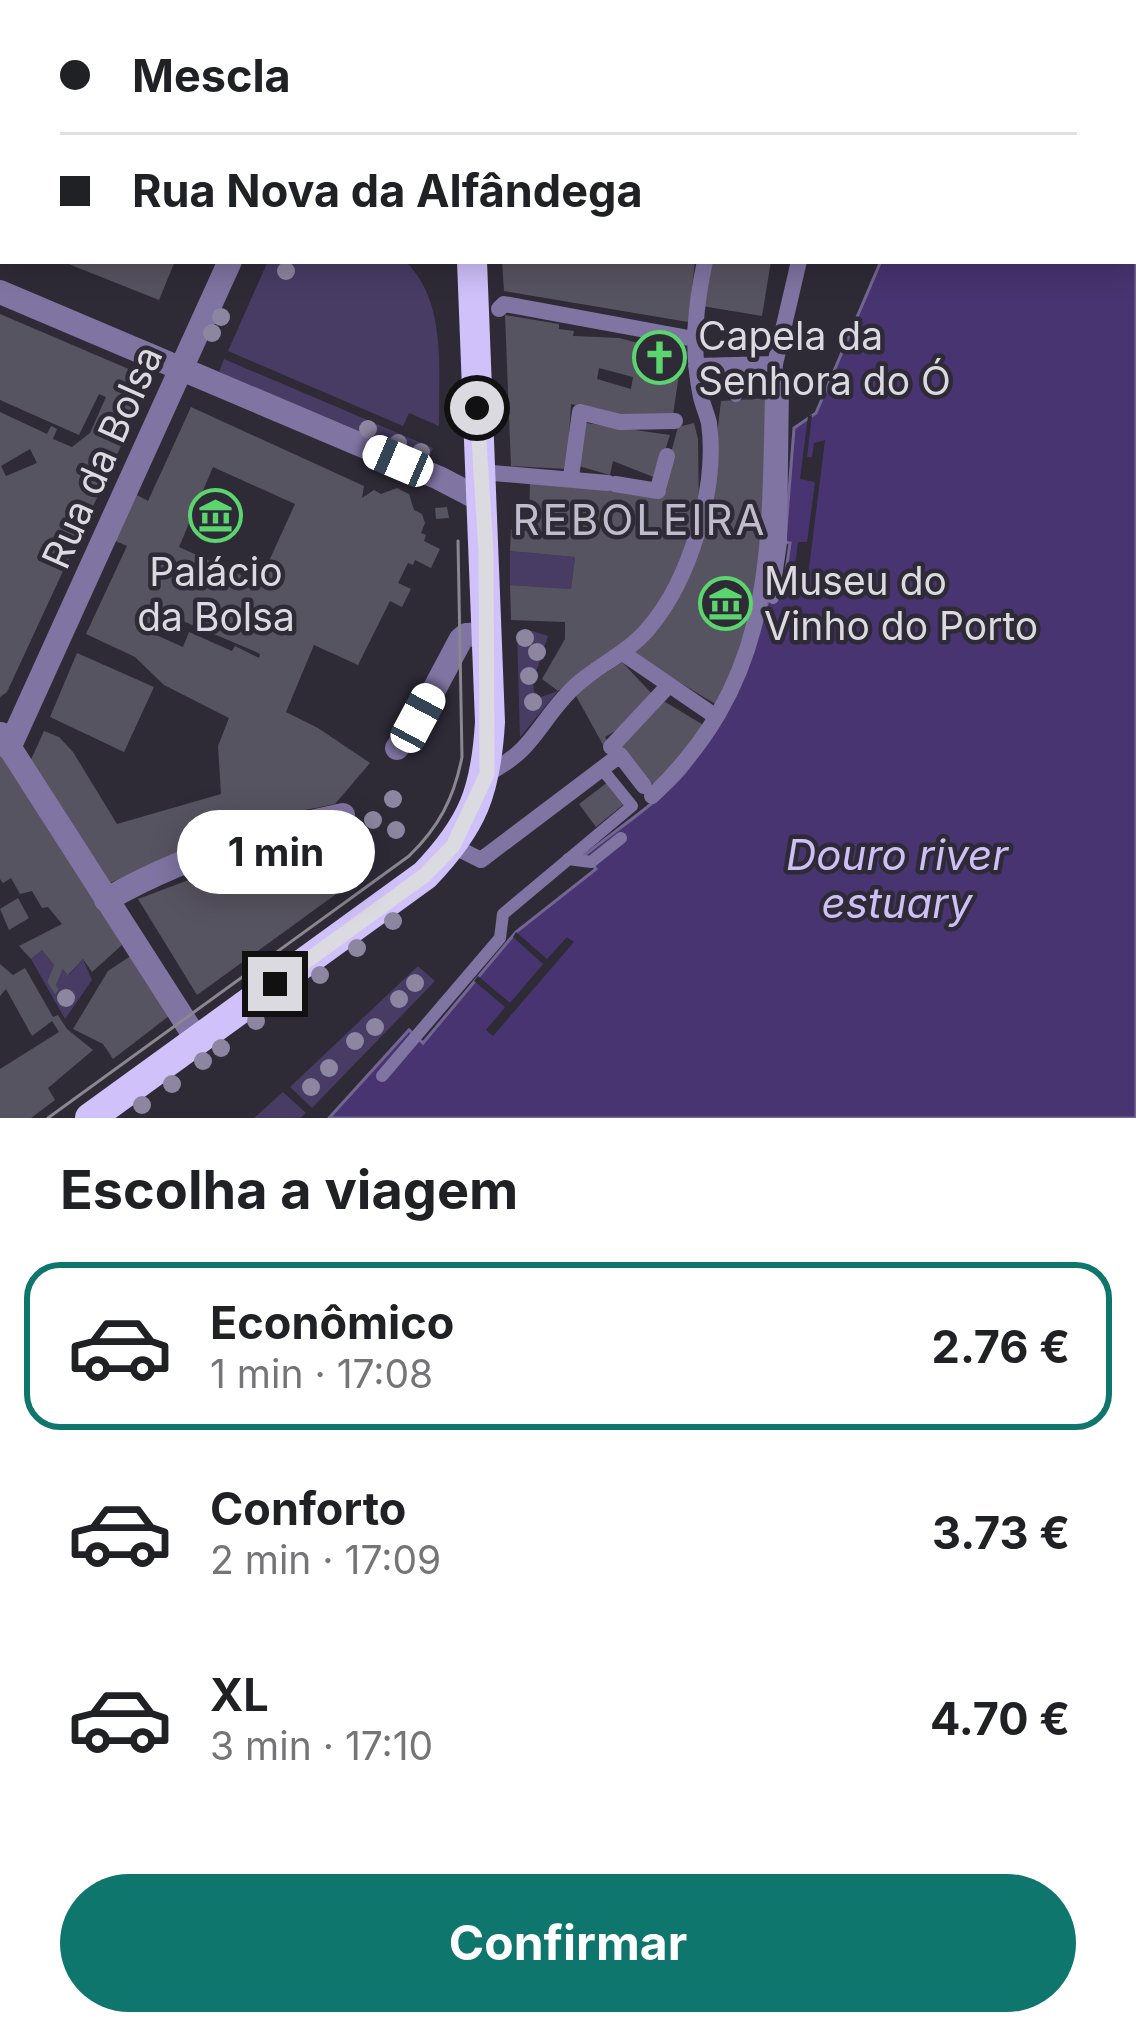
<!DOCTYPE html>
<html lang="pt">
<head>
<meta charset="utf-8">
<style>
  :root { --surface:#fff; --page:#f2f2f2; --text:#202124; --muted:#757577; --line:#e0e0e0; --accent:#0f766e }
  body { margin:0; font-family:Inter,sans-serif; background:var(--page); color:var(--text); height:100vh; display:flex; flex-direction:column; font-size:45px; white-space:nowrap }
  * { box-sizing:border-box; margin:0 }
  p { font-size:39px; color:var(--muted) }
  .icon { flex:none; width:66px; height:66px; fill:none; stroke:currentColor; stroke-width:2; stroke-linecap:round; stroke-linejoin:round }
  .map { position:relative; height:1118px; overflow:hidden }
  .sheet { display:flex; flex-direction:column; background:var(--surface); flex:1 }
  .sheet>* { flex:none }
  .banner { position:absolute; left:0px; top:0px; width:1137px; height:264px; box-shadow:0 6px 30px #0003; display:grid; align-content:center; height:264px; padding:0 60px; background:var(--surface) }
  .end { position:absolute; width:54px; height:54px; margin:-27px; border:15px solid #dbdae1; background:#111; box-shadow:0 0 0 6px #111 }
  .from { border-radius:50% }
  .bubble { position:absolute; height:84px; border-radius:42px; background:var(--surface); box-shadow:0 6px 30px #0003; font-size:39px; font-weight:700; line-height:84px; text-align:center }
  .car { position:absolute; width:36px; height:72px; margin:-36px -18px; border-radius:15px; box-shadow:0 0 9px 3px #0007; background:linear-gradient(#fff 24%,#345 0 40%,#fff 0 76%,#345 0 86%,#fff 0) }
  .banner b { display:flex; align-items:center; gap:42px; height:114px; font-size:45px }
  .banner b+b { border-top:3px solid var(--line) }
  .banner i { width:30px; height:30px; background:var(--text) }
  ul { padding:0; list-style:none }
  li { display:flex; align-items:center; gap:36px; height:168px; margin:0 24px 18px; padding:0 36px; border:6px solid transparent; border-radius:36px }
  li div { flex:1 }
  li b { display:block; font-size:45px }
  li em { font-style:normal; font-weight:700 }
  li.current { border-color:var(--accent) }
  li>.icon { width:108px; height:108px; stroke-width:1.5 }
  h2 { padding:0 60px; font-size:54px; line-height:144px }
  .button { display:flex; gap:24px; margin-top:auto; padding:24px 60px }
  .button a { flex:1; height:138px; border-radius:72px; background:var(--accent); color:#fff; font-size:48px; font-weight:700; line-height:138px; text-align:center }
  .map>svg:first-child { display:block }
</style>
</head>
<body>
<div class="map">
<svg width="1136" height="1118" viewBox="0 0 1136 1118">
  <rect width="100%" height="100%" fill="#2e2b37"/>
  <path fill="#483c65" d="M268 261H405C448 302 438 371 439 426L409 413 403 426 228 351Z
    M224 359 433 448 428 460 219 372Z
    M510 551 575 557 571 589 510 585Z
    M529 630 548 636 533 681 534 692 541 697 558 691 520 737 517 632Z
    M42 950 54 965 47 982 55 993 59 990 56 985 63 969 69 975 83 959 92 980 65 1019 31 959Z
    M418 966 435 981 312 1108 290 1087Z
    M283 1092 306 1113 300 1118H254Z"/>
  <path fill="#483470" stroke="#746692" stroke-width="3" d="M912 0H1136V1118H329L409 1030 423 1043 516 932 596 869 585 855C614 831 663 799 685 772 724 724 752 655 769 597L783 592 790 543 785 542 794 428 816 413 881 261H1134V3H911Z"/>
  <path fill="#2e2b37" d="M812 415 807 457H812L814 443 825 440 807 584 793 582 798 542H807L815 482 800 479 808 416Z
    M516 932 547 959 567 937 574 942 493 1036 486 1030 505 1007 474 981 478 976 510 1003 543 964 513 937Z"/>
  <path fill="#575461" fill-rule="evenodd" d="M61 261H175L159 300Z
    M502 261 612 264V261H695L688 322 504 291Z
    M711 261H771L762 316 702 306Z
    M0 314 152 379 7 692 0 697V412L47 434 51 426 57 429 53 439 72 447 90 433 106 397 99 394 79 435 0 400ZM30 449 37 463 6 476 1 466Z
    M505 315 559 324V329L574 331 573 336 619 338 682 354 673 415 626 417 571 404 567 469 511 466ZM599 368 633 377 631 389 597 379Z
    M770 398 767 539 749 644 717 705 631 653 708 511 721 401Z
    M191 407 364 486 362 498 374 490 381 494 397 488 409 494 414 510 422 514 425 523 421 533 426 535 424 541 440 549 431 568 415 560 413 565 408 563 398 583 411 589 402 607 390 601 358 665 314 645 286 712 318 728 370 763 335 804 240 823 225 829 221 836 105 885 29 764 44 731 59 737 73 752 117 824 221 794 218 746 229 718 164 685 135 657 86 634 127 546 113 540 135 494 148 501ZM213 467 295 504 259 583 179 547ZM171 616 254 651 260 654 259 658 235 646 232 651 189 632 183 647 147 631 152 619 166 625Z
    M586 423 670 435 656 478 613 461 610 475 575 465Z
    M694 423 698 439 699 515 692 547 648 623 618 651 558 691 542 679 565 639V622L511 620 510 585 571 589 575 557 510 551 511 529 529 531 530 481 659 497 678 427Z
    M447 507 449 518 436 519 435 508Z
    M77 653 154 687 124 752 50 717Z
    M622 662 654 696 627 724 605 737 611 747 662 700 705 726 656 788 637 765 607 752 575 694Z
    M0 745 122 945 92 972 83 959 68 975 63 969 56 985 59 990 55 994 47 982 54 965 42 950 31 959 19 946 62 924 48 907 42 908 32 891 20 894 11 878 3 883 0 879Z
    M608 782 624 804 596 827 579 804Z
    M349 838 372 868 197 995 138 899 268 850Z
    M18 898 29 918 9 930 0 909Z
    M132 955 169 1016 113 1059 103 1044 73 1029 108 971Z
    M0 964 13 975 25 968 53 1017 58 1015 67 1029 93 1050 48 1088 55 1100 31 1118H0V1069L59 1032 52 1021 32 1036 6 989 0 996Z"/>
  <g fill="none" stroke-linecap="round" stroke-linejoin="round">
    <path stroke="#8074a2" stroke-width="12" d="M735 365 736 396
      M773 598 781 543 783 385 775 364
      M568 859 591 862 621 838
      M382 1076 500 938 503 914 632 806 602 769"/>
    <path stroke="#8074a2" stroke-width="16" d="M762 3 764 0
      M868 3 869 0
      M0 60 3 61
      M499 309 504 304 694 339
      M696 366 775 364 799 261
      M481 472 608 483
      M571 477 580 412 620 422 675 421
      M615 484 658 491
      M659 485 667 456
      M624 654 715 716
      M611 747 669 685
      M487 774C535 749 536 726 570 691 593 667 626 655 648 629 690 580 718 488 709 423 707 414 703 406 701 397 691 350 695 307 705 261
      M652 796C776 678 769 554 773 396
      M453 846 481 860 620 755 644 786"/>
    <path stroke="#8074a2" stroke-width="24" d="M0 292 439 478 483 501
      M1 734 197 1040
      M9 748 230 261
      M397 748 419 718 461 639 466 635 487 634
      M106 900C179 858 261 832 343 815"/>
    <path stroke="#b09ae5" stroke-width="24" d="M50 0 54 3"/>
    <path stroke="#d0c1fb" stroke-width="30" d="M454 0V3
      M90 1118 425 875C473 825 486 791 490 722L472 261"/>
    <path stroke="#898790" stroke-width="3" d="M48 1118 409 856C439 827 454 798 462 757L458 541"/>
  </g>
  <g fill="#8c86a0">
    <circle cx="286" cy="271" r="9"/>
    <circle cx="221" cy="317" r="9"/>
    <circle cx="212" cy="333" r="9"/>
    <circle cx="368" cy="429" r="9"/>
    <circle cx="398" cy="443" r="9"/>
    <circle cx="421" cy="452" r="9"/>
    <circle cx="525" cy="638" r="9"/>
    <circle cx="537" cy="652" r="9"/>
    <circle cx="529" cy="676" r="9"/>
    <circle cx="533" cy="702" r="9"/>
    <circle cx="393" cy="799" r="9"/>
    <circle cx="373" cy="820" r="9"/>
    <circle cx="396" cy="830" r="9"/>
    <circle cx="393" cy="921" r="9"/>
    <circle cx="357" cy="948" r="9"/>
    <circle cx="320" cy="975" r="9"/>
    <circle cx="415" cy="983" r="9"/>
    <circle cx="291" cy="996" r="9"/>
    <circle cx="66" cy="998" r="9"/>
    <circle cx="399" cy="999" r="9"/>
    <circle cx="256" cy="1021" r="9"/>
    <circle cx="375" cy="1027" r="9"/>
    <circle cx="355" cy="1041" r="9"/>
    <circle cx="221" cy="1048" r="9"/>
    <circle cx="203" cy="1061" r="9"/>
    <circle cx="329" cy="1068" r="9"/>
    <circle cx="172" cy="1084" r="9"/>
    <circle cx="311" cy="1087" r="9"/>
    <circle cx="142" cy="1105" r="9"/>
  </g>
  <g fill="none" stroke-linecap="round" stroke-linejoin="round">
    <path stroke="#dbdae1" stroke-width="15" d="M275 984 425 875 453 846 487 774 486 552 477 408"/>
  </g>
  <defs>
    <symbol id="church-ring" viewBox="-11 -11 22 22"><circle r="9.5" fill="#2e2b37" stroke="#5bd56e" stroke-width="1.5"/><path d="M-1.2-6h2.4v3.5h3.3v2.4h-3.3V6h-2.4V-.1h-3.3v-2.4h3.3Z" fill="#5bd56e"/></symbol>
    <symbol id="museum-ring" viewBox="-11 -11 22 22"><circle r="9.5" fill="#2e2b37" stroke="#5bd56e" stroke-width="1.5"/><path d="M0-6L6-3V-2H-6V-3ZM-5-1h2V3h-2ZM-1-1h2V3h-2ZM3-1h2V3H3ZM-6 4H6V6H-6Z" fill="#5bd56e"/></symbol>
  </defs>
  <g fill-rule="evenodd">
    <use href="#church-ring" x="630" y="328" width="59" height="59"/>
    <use href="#museum-ring" x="186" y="486" width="59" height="59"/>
    <use href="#museum-ring" x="696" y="574" width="59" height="59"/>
  </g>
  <g text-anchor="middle" stroke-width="9" stroke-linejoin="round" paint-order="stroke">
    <g font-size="39" fill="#dbdae1" stroke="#2e2b37" text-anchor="start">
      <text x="698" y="350">Capela da<tspan x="698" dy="45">Senhora do Ó</tspan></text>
      <text x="216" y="586" text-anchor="middle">Palácio<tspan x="216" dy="45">da Bolsa</tspan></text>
      <text x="764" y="595">Museu do<tspan x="764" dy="45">Vinho do Porto</tspan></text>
    </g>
    <g font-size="39" fill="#dbdae1" stroke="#2e2b37">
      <text transform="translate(102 457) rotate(-66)" y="14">Rua da Bolsa</text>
    </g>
    <g font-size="42" letter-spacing="3" fill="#bfbccb" stroke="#2e2b37">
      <text x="640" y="535">REBOLEIRA</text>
    </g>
    <g font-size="42" font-style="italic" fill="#cebff7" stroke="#2e2b37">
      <text x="897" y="870">Douro river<tspan x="897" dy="48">estuary</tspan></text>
    </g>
  </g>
</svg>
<i class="end from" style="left:477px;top:408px"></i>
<i class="end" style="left:275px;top:984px"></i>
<div class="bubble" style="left:177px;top:810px;width:198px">1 min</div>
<i class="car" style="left:398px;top:461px;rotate:293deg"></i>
<i class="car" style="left:418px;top:718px;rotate:28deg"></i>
<div class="banner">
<b><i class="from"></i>Mescla</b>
<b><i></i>Rua Nova da Alfândega</b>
</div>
</div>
<section class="sheet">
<h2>Escolha a viagem</h2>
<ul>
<li class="current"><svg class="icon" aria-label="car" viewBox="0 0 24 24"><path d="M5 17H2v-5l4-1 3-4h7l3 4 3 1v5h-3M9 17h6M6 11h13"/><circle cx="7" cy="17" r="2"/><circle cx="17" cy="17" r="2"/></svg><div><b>Econômico</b><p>1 min · 17:08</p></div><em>2.76 €</em></li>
<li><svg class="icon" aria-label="car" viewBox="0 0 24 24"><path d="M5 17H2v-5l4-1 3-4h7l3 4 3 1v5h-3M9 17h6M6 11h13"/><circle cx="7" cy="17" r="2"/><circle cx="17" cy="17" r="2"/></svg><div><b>Conforto</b><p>2 min · 17:09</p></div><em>3.73 €</em></li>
<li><svg class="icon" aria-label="car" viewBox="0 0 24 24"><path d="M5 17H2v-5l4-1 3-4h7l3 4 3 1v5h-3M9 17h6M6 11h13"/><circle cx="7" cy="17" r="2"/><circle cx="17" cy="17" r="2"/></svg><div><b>XL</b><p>3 min · 17:10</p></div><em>4.70 €</em></li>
</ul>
<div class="button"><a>Confirmar</a></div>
</section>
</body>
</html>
